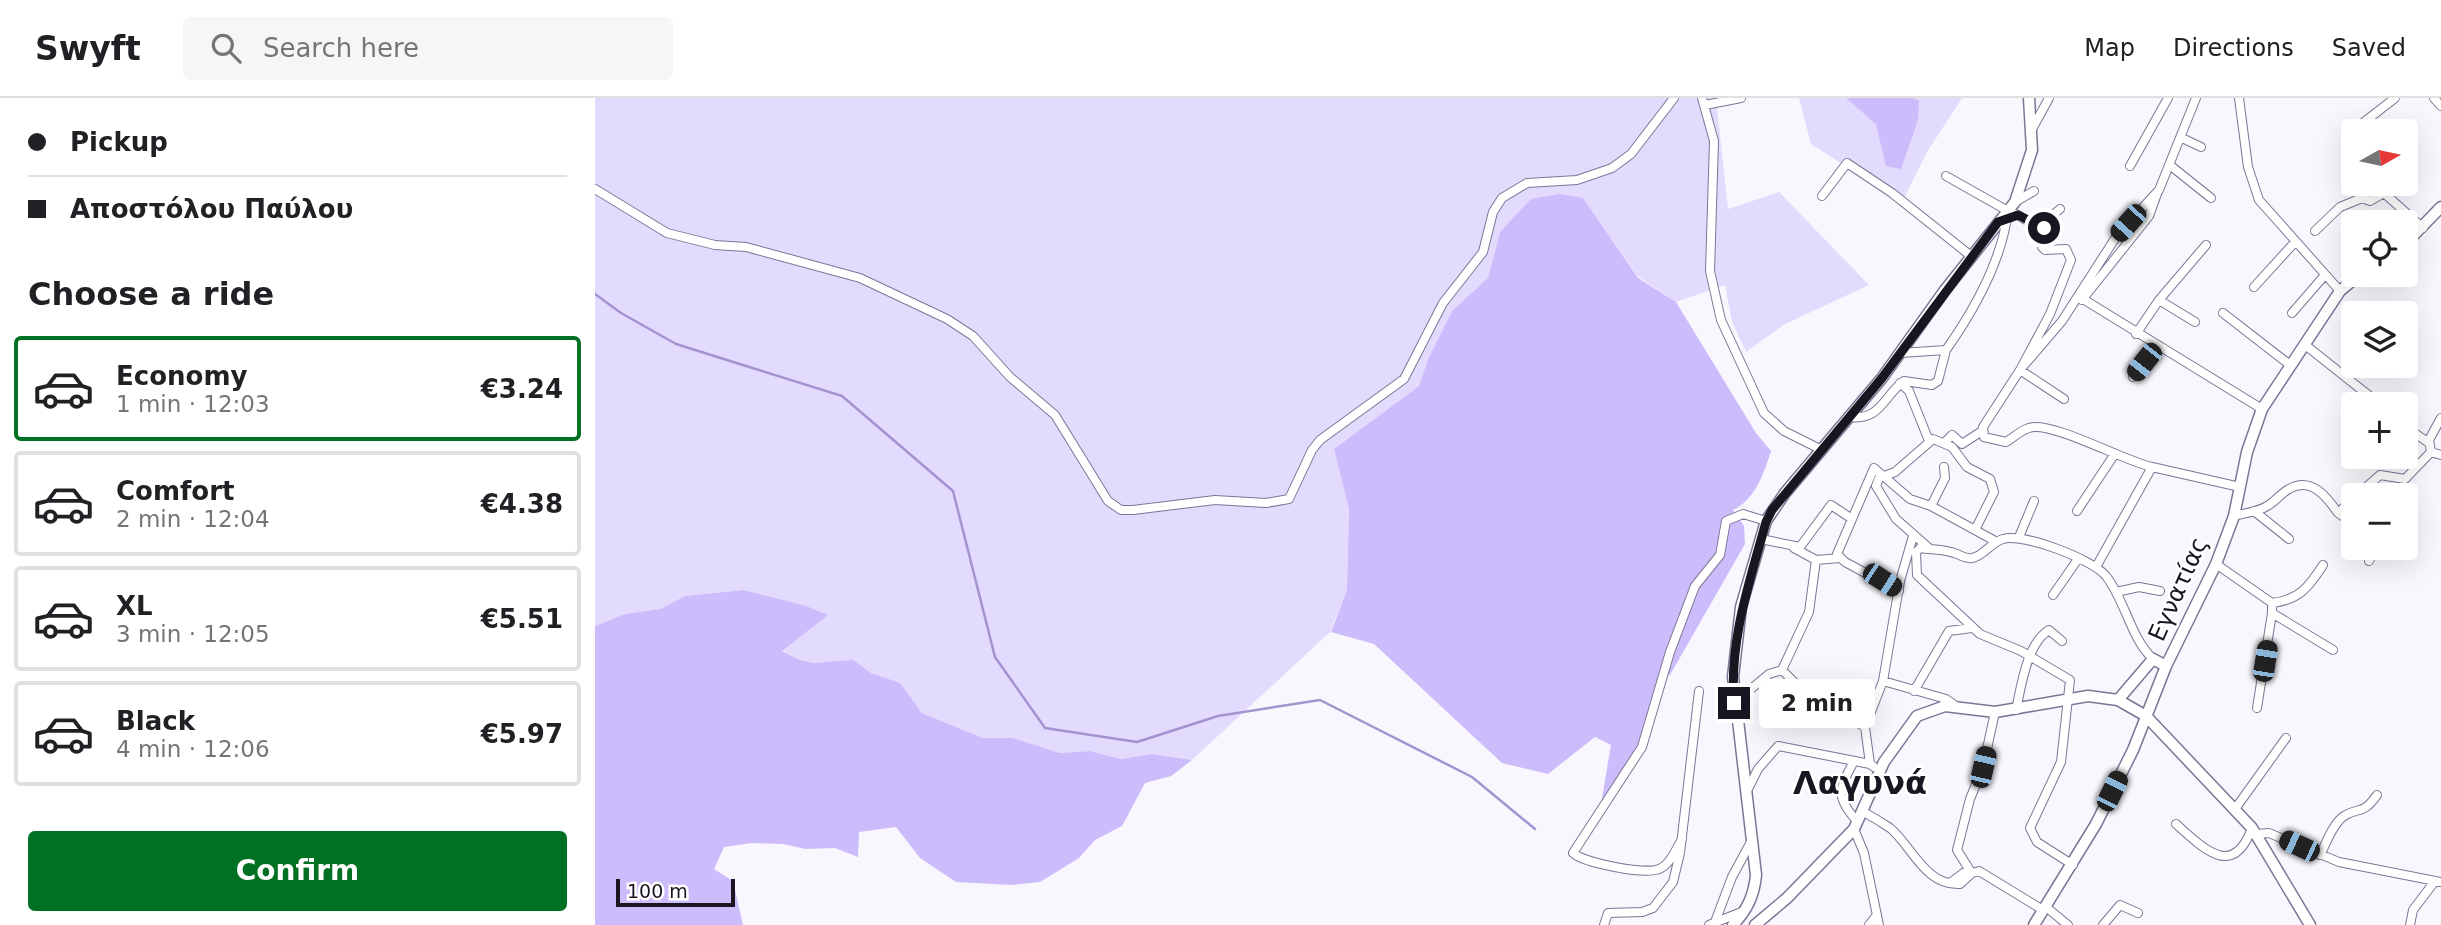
<!DOCTYPE html>
<html lang="en">
<head>
<meta charset="utf-8">
<style>
  :root { --surface:#fff; --page:#f6f6f6; --text:#202124; --muted:#757577; --line:#e0e0e0; --accent:#007022 }
  body { margin:0; font-family:"DejaVu Sans",sans-serif; background:var(--page); color:var(--text); height:100vh; display:flex; flex-direction:column; font-size:26px; white-space:nowrap }
  * { box-sizing:border-box; margin:0 }
  p { font-size:23px; color:var(--muted) }
  .icon { flex:none; width:38px; height:38px; fill:none; stroke:currentColor; stroke-width:2; stroke-linecap:round; stroke-linejoin:round }
  .map { position:relative; flex:1; overflow:hidden }
  .panel { display:flex; flex-direction:column; background:var(--surface); width:595px }
  .panel>* { flex:none }
  .hud { display:grid; align-content:center; height:154px; padding:0 28px; background:var(--surface) }
  .needle { width:46px; rotate:81deg }
  .tools { position:absolute; left:1746px; top:21px; display:grid; gap:14px }
  .tools a { display:grid; place-items:center; width:77px; height:77px; border-radius:7px; background:var(--surface); box-shadow:0 7px 28px #0002; font-size:35px }
  .scale { position:absolute; left:21px; bottom:18px; width:119px; box-sizing:border-box; padding-left:7px; border:4px solid #191622; border-top:0; font-size:19px; line-height:24px; white-space:nowrap; color:#191622; -webkit-text-stroke:5px #fff; paint-order:stroke }
  .end { position:absolute; width:32px; height:32px; margin:-16px; border:9px solid #191622; background:#fff; box-shadow:0 0 0 4px #fff }
  .from { border-radius:50% }
  .bubble { position:absolute; height:49px; border-radius:7px; background:var(--surface); box-shadow:0 7px 28px #0002; font-size:23px; font-weight:700; line-height:49px; text-align:center }
  .car { position:absolute; width:21px; height:42px; margin:-21px -10px; border-radius:9px; box-shadow:0 0 5px 2px #0007; background:linear-gradient(#222 24%,#8ab4d8 0 40%,#222 0 76%,#8ab4d8 0 86%,#222 0) }
  .hud b { display:flex; align-items:center; gap:24px; height:66px; font-size:26px }
  .hud b+b { border-top:2px solid var(--line) }
  .hud i { width:18px; height:18px; background:var(--text) }
  ul { padding:0; list-style:none }
  li { display:flex; align-items:center; gap:21px; height:105px; margin:0 14px 10px; padding:0 14px; border:4px solid var(--line); border-radius:7px }
  li div { flex:1 }
  li b { display:block; font-size:26px }
  li em { font-style:normal; font-weight:700 }
  li.current { border-color:var(--accent) }
  li>.icon { width:63px; height:63px; stroke-width:1.5 }
  h2 { padding:0 28px; font-size:32px; line-height:84px }
  .cta { display:flex; gap:14px; margin-top:auto; padding:14px 28px }
  .cta a { flex:1; height:80px; border-radius:7px; background:var(--accent); color:#fff; font-size:28px; font-weight:700; line-height:80px; text-align:center }
  header { display:flex; align-items:center; gap:42px; box-sizing:border-box; height:98px; padding:0 35px; background:var(--surface); border-bottom:2px solid var(--line) }
  header strong { font-size:33px }
  nav { display:flex; gap:38px; margin-inline-start:auto; font-size:24px }
  .search { width:490px; height:63px; background:var(--page); display:flex; align-items:center; gap:18px; box-sizing:border-box; padding:0 24px; border-radius:7px; color:var(--muted); font-size:26px }
  main { display:flex; flex:1; min-height:0 }
  .map>svg:first-child { display:block }
</style>
</head>
<body>
<header>
<strong>Swyft</strong>
<div class="search"><svg class="icon" aria-label="search" viewBox="0 0 24 24"><circle cx="10" cy="10" r="6"/><path d="M15 15l6 6"/></svg>Search here</div>
<nav><a>Map</a><a>Directions</a><a>Saved</a></nav>
</header>
<main>
<section class="panel">
<div class="hud">
<b><i class="from"></i>Pickup</b>
<b><i></i>Αποστόλου Παύλου</b>
</div>
<h2>Choose a ride</h2>
<ul>
<li class="current"><svg class="icon" aria-label="car" viewBox="0 0 24 24"><path d="M5 17H2v-5l4-1 3-4h7l3 4 3 1v5h-3M9 17h6M6 11h13"/><circle cx="7" cy="17" r="2"/><circle cx="17" cy="17" r="2"/></svg><div><b>Economy</b><p>1 min · 12:03</p></div><em>€3.24</em></li>
<li><svg class="icon" aria-label="car" viewBox="0 0 24 24"><path d="M5 17H2v-5l4-1 3-4h7l3 4 3 1v5h-3M9 17h6M6 11h13"/><circle cx="7" cy="17" r="2"/><circle cx="17" cy="17" r="2"/></svg><div><b>Comfort</b><p>2 min · 12:04</p></div><em>€4.38</em></li>
<li><svg class="icon" aria-label="car" viewBox="0 0 24 24"><path d="M5 17H2v-5l4-1 3-4h7l3 4 3 1v5h-3M9 17h6M6 11h13"/><circle cx="7" cy="17" r="2"/><circle cx="17" cy="17" r="2"/></svg><div><b>XL</b><p>3 min · 12:05</p></div><em>€5.51</em></li>
<li><svg class="icon" aria-label="car" viewBox="0 0 24 24"><path d="M5 17H2v-5l4-1 3-4h7l3 4 3 1v5h-3M9 17h6M6 11h13"/><circle cx="7" cy="17" r="2"/><circle cx="17" cy="17" r="2"/></svg><div><b>Black</b><p>4 min · 12:06</p></div><em>€5.97</em></li>
</ul>
<div class="cta"><a>Confirm</a></div>
</section>
<div class="map">
<svg width="1846" height="827" viewBox="0 0 1846 827">
  <rect width="100%" height="100%" fill="#f8f7fe"/>
  <path fill="#e3dbfe" d="M0 0H1121L1133 111 1184 94 1274 187 1190 226 1151 254 1137 224 1130 187 1081 204 1042 178 988 100 905 134 893 180 857 213 834 259 824 288 739 351 754 411 752 492 735 534 597 662 557 656 526 661 495 653 465 655 418 640H388L327 615 304 585 276 575 258 563 219 565 205 562 187 552 233 517 148 492 90 498 65 511 30 516 0 528Z
    M1204 0H1367L1332 54 1307 104 1216 46Z"/>
  <path fill="#ccbcfb" d="M1251 0H1318L1324 3 1323 22 1306 71 1291 68 1281 26Z
    M964 96 988 100 1043 180 1081 204 1161 335 1176 353C1169 375 1160 402 1138 412L1149 428 1150 446 1075 577 1064 576 1042 649 1005 712 1016 647 1000 639 953 676 907 665 779 546 736 534 752 492 754 411 739 351 824 288 834 259 857 213 893 180 905 134 936 101Z
    M148 492 211 508 233 517 187 553 205 562 219 565 258 562 276 575 305 585 327 615 388 640H418L465 655 495 653 526 661 557 656 597 662 576 678 550 685 527 728 500 742 484 760 445 784 417 787 361 784 325 760 301 729 264 734 263 759 240 750 210 751 188 746 157 745 129 749 119 771 138 783 148 827H0V528L30 516 65 511 90 498Z"/>
  <g fill="none" stroke-linecap="round" stroke-linejoin="round">
    <path stroke="#a393d0" stroke-width="2.5" d="M0 196 26 215 81 246 247 298 358 393 400 559 450 630 542 644 623 618 725 602 877 679 940 731"/>
    <defs>
      <path id="street" d="M1107 0 1119 43 1115 173 1126 222 1169 315 1189 333 1227 352
        M1644 0 1653 69 1664 102 1745 193
        M1839 0 1846 8
        M1110 7 1146 0
        M1436 33 1454 0
        M1755 35 1800 0
        M1587 40 1606 49
        M1535 68 1573 0
        M1576 68 1616 100
        M0 91 72 135 120 147 151 149 265 180 352 221 378 238 415 279 460 317 513 403 526 412H538L620 402 671 405 694 401 717 352 725 342 809 281 848 205 888 154 898 114 907 100 932 85 982 82 1017 70 1036 56 1079 0
        M1227 98 1252 65 1297 95 1376 158
        M1420 104 1439 93
        M1409 123 1421 116 1436 125H1448L1465 111
        M1444 126 1449 130 1447 149 1450 152 1471 151 1476 162 1455 216 1425 272 1469 301
        M1720 133 1745 109 1767 100 1775 103 1789 95 1828 130
        M1659 189 1700 144
        M1488 201 1667 311
        M1487 202 1554 118 1563 93
        M1564 202 1611 147
        M1628 215 1695 267
        M1697 215 1730 177
        M1541 236 1564 202 1600 224
        M1709 246 1777 300
        M1305 255 1351 252C1380 211 1407 162 1413 113L1351 78
        M1538 279 1561 249
        M1305 285 1314 293 1334 343
        M1255 319C1286 323 1289 297 1309 283L1337 287 1343 283 1351 252
        M1811 329 1834 345
        M1349 345 1357 337 1367 346 1387 333
        M1836 354 1834 342 1846 320
        M1836 354 1846 357
        M1557 369 1645 389
        M1762 397 1785 377 1810 381 1836 354
        M1336 408 1350 380 1349 369
        M1482 413 1519 357
        M1659 413 1694 441
        M1743 415 1759 426
        M1639 418C1650 415 1663 414 1672 408 1680 404 1686 395 1694 391 1716 378 1732 399 1743 415L1759 400
        M1424 439 1439 403
        M1166 441 1205 449 1236 407 1257 421
        M1199 450 1221 462 1245 460
        M1334 450 1301 421 1281 388 1284 380 1300 374 1338 341 1357 349 1372 369 1395 381 1399 394 1380 432 1400 443
        M1774 463 1781 450
        M1621 466 1677 505V515L1738 552
        M1501 469 1557 369C1529 363 1455 322 1434 330 1426 332 1418 340 1411 344L1389 339 1388 329 1425 272 1467 223 1521 139 1564 92 1601 0
        M1304 493 1250 464 1242 456 1279 370 1315 401 1336 408 1380 432
        M1521 494 1544 489 1565 493
        M1458 497 1483 461
        M1677 505C1704 502 1714 489 1728 467
        M1187 572 1208 593 1270 629 1288 583 1351 601 1361 608
        M1288 583 1305 483 1318 438
        M1319 593 1354 533 1377 530
        M1139 605 1174 576 1187 572 1214 514 1221 462
        M1662 610 1677 515
        M1421 612C1426 589 1432 545 1454 532L1467 543
        M1270 629 1275 666 1279 669
        M1259 663C1245 690 1239 697 1261 722
        M1153 691 1163 671 1183 648 1275 666
        M1640 711 1691 640
        M1267 713C1276 718 1286 724 1295 730 1317 748 1330 788 1365 786L1377 775 1384 773 1448 812
        M1581 726C1608 750 1638 782 1657 730
        M1259 731 1269 755 1284 827
        M1661 736 1674 735 1744 764 1846 784
        M1087 741C1081 751 1075 767 1064 771 1050 777 989 765 978 755L1047 649 1075 554 1100 488 1125 457 1131 423 1148 416 1171 423
        M1725 757C1731 746 1738 725 1749 718 1765 708 1767 718 1782 697
        M1478 767 1442 744 1435 730 1466 664 1475 582 1426 553 1385 536 1322 477 1321 454 1325 450C1337 452 1350 451 1362 456 1367 458 1370 461 1377 460 1389 458 1396 444 1408 441 1429 435 1497 461 1511 478 1531 504 1535 539 1558 561
        M1355 785 1374 771 1362 752 1375 701 1388 669 1400 614
        M1451 809 1473 827
        M1120 824 1137 779 1157 742
        M1009 827 1013 815 1047 814 1058 810 1078 784 1085 755 1104 593
        M1114 827 1149 813
        M1274 827 1281 818
        M1508 827 1525 807 1543 815
        M1815 827 1818 812 1840 783"/>
      <path id="secondary" d="M1811 145 1846 109
        M1523 602 1558 561 1571 568
        M1138 827C1152 812 1159 798 1161 777L1138 579 1146 509 1171 423 1190 395 1287 280 1350 192 1420 104 1437 52 1434 0
        M1160 827 1192 800 1259 731 1289 664 1322 618 1350 608 1400 614 1493 598 1523 602 1551 618 1657 730 1715 827
        M1439 827 1501 726 1538 652 1571 568 1621 466 1639 418 1652 354 1667 311 1745 193 1764 177"/>
    </defs>
    <use href="#street" stroke="#7d7595" stroke-width="10"/>
    <use href="#secondary" stroke="#7d7595" stroke-width="13"/>
    <use href="#street" stroke="#fff" stroke-width="8"/>
    <use href="#secondary" stroke="#fff" stroke-width="10"/>
  </g>
  <g fill="none" stroke-linecap="round" stroke-linejoin="round">
    <path stroke="#191622" stroke-width="9" d="M1139 605C1134 542 1155 483 1171 424L1177 412 1287 280 1403 124 1423 117 1449 130"/>
  </g>
  <g text-anchor="middle" stroke-width="5" stroke-linejoin="round" paint-order="stroke">
    <g font-size="24" fill="#191622" stroke="#fff">
      <text transform="translate(1583 491) rotate(-66)" y="8">Εγνατίας</text>
    </g>
    <g font-size="32" font-weight="bold" fill="#191622" stroke="#fff">
      <text x="1265" y="696">Λαγυνά</text>
    </g>
  </g>
</svg>
<div class="tools">
<a><svg class="needle" viewBox="-14 -14 28 28"><path d="M0-13l5 13h-10z" fill="#e53935"/><path d="M0 13l5-13h-10z" fill="#757577"/></svg></a>
<a><svg class="icon" aria-label="locate" viewBox="0 0 24 24"><circle cx="12" cy="12" r="6"/><path d="M12 2v4M12 18v4M2 12h4M18 12h4"/></svg></a>
<a><svg class="icon" aria-label="layers" viewBox="0 0 24 24"><path d="M12 4l9 5-9 5-9-5zM3 14l9 5 9-5"/></svg></a>
<a>+</a>
<a>−</a>
</div>
<div class="scale">100 m</div>
<i class="end from" style="left:1449px;top:130px"></i>
<i class="end" style="left:1139px;top:605px"></i>
<div class="bubble" style="left:1164px;top:581px;width:116px">2 min</div>
<i class="car" style="left:1533px;top:125px;rotate:222deg"></i>
<i class="car" style="left:1549px;top:264px;rotate:218deg"></i>
<i class="car" style="left:1287px;top:482px;rotate:123deg"></i>
<i class="car" style="left:1670px;top:563px;rotate:9deg"></i>
<i class="car" style="left:1388px;top:669px;rotate:13deg"></i>
<i class="car" style="left:1517px;top:693px;rotate:26deg"></i>
<i class="car" style="left:1704px;top:748px;rotate:295deg"></i>
</div>
</main>
</body>
</html>
